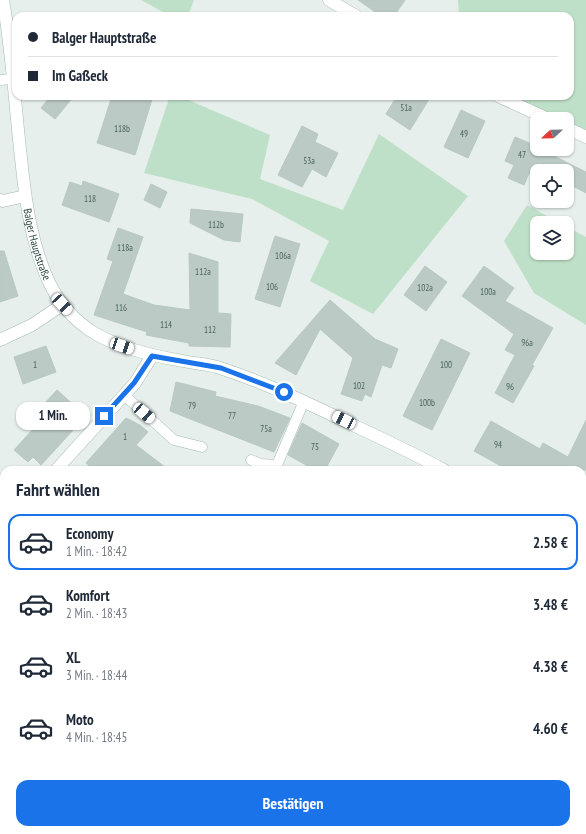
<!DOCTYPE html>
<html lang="de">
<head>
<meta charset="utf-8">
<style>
  :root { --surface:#fff; --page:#f6f6f7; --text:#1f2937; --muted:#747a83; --line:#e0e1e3; --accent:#1a73e8 }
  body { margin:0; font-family:"PT Sans Narrow",sans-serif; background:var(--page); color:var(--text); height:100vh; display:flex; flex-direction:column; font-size:15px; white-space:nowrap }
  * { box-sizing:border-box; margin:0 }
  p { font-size:13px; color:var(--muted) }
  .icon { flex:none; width:22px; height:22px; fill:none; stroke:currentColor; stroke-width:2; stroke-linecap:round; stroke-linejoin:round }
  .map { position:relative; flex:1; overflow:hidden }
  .sheet { position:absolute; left:0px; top:466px; width:586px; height:368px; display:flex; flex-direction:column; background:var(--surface); border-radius:12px 12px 0 0; box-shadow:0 1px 3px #0004 }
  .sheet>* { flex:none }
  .guide { position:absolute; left:12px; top:12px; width:562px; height:88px; border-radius:12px; box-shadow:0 1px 3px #0004; display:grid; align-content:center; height:88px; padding:0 16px; background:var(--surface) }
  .needle { width:26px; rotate:248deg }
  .tools { position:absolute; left:530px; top:112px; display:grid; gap:8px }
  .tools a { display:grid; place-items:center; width:44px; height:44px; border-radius:8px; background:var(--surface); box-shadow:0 1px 3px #0004; font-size:20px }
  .end { position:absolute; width:18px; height:18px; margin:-9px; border:5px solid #1a73e8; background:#fff; box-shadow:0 0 0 2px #fff }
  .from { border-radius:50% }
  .bubble { position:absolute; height:28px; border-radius:12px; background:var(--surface); box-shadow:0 1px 3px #0004; font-size:13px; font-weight:700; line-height:28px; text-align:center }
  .car { position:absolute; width:12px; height:24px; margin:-12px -6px; border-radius:5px; box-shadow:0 0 3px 1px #0007; background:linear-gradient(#fff 24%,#345 0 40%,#fff 0 76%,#345 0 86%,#fff 0) }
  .guide b { display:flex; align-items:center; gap:14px; height:38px; font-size:15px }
  .guide b+b { border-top:1px solid var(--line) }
  .guide i { width:10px; height:10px; background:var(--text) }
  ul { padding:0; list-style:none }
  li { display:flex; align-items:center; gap:12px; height:56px; margin:0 8px 6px; padding:0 8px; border:2px solid transparent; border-radius:12px }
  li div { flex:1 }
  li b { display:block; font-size:15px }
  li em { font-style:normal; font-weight:700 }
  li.on { border-color:var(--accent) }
  li>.icon { width:36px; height:36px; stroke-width:1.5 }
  h2 { padding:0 16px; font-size:18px; line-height:48px }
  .primary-button { display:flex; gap:8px; margin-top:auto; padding:8px 16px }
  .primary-button a { flex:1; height:46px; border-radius:12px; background:var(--accent); color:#fff; font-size:16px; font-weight:700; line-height:46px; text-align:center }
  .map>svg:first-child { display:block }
</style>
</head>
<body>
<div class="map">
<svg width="586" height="834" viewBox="0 0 586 834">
  <rect width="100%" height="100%" fill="#e6efeb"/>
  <path fill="#d4dfda" d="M586 739V777L582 774V743Z"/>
  <path fill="#bfe0c8" d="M141 0H194L188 16H170Z
    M458 0H586V137L567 128V119H548L498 96H570V16H459Z
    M170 96H179L270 135 260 179 343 210 379 134 468 196 373 314 310 281 329 241 252 199 144 173Z
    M527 205 560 223H537V253H567V227L586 237V325L534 293 504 241Z
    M582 664 586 666V739L582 743Z
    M0 666 4 667V830H510L516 834H0Z
    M582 778 586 781V834H583L578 830H582Z"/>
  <path fill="#bbcac4" stroke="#b8c9c2" d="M358 0H405L394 16H381Z
    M51 96H74L55 119 41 108Z
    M112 96H153L135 155 97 143Z
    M397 96H431L410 130 386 114Z
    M461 110 485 121 468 158 444 147Z
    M302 126 318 134 315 142 338 153 326 177 312 169 302 187 278 175Z
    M515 137 537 146V149H540L586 172V193L567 183V171H530L524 185 508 178 514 165 505 161Z
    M83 181 119 194 109 222 62 205 70 182 82 186Z
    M151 184 167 192 160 208 144 200Z
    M191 209 243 214 240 242 224 240 190 223Z
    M118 228 143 237 123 294 154 305 190 310 189 253 218 262V313L231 314 230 347 189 346V343L146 335 147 332 94 315 113 261 107 259Z
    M275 236 300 244 280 307 255 299Z
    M0 251H4L18 296 0 302Z
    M425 266 447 282 426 311 404 295Z
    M484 266 514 288 505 301 553 328 532 365 534 366 513 403 495 393 515 355 505 350 514 334 462 296Z
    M330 300 375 339 398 349 391 368 382 365 371 397 365 394 362 401 341 394 353 358 320 329 296 375 275 363Z
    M441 339 470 353 432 430 403 416Z
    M46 346 56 372 23 384 14 357Z
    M176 382 216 392 215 396 258 406 290 418 274 452 170 411Z
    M57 390 86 416 41 465 33 457 28 462 14 450 36 426 30 419Z
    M126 418 140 425 148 432 136 445 169 470H94L86 463Z
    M586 420V470H508L474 451 491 421 540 449 543 443 568 457Z
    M302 423 339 444 325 470H315L288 455Z"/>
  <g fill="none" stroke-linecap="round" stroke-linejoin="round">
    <defs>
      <path id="lane" d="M0 80 12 79
        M124 395 174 440 202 447
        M251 460 261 464 277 465 304 401"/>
      <path id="street" d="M329 0 356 16
        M498 96 548 119
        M567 128 586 137
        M0 200 3 201 25 196
        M0 340 32 325 62 305
        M56 470 135 383 152 356
        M0 586 4 584"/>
      <g id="secondary">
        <path id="s1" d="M3 0C12 52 15 105 21 158 25 197 30 236 45 273 55 298 72 320 96 334 122 349 153 356 183 361 196 364 211 364 223 369 268 384 312 405 355 426 385 440 415 454 444 470"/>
        <path d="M582 545 586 547"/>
      </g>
    </defs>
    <use href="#lane" stroke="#a8b8b2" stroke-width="11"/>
    <use href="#street" stroke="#a8b8b2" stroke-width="13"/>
    <use href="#secondary" stroke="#a4bbb3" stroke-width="13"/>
    <use href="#lane" stroke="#fff" stroke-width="10"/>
    <use href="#street" stroke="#fff" stroke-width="12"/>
    <use href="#secondary" stroke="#fff" stroke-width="12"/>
  </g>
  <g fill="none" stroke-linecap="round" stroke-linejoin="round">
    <path stroke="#1a73e8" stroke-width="5" d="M104 416 134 383 152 356 221 368 284 392"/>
  </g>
  <g text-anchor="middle" stroke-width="3.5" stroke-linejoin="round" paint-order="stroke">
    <g font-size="9" fill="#4a645c">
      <text x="406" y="111">51a</text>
      <text x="122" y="132">118b</text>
      <text x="464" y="137">49</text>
      <text x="522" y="158">47</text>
      <text x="309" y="164">53a</text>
      <text x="90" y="202">118</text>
      <text x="216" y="228">112b</text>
      <text x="125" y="251">118a</text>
      <text x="283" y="259">106a</text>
      <text x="203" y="275">112a</text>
      <text x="272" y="290">106</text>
      <text x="425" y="291">102a</text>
      <text x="488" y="295">100a</text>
      <text x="121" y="311">116</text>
      <text x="166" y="328">114</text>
      <text x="210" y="333">112</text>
      <text x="527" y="346">96a</text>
      <text x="35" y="368">1</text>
      <text x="446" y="368">100</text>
      <text x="359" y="389">102</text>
      <text x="510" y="390">96</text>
      <text x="427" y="406">100b</text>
      <text x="192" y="409">79</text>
      <text x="232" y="419">77</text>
      <text x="266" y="432">75a</text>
      <text x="125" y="440">1</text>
      <text x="498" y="448">94</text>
      <text x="315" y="450">75</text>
    </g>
    <g font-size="11" fill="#24423a" stroke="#f7fbf9">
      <text dy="4" stroke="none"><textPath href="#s1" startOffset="247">Balger Hauptstraße</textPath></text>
    </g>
  </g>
</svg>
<div class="tools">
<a><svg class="needle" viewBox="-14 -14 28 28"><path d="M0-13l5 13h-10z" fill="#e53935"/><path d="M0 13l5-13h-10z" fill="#747a83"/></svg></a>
<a><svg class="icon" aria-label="locate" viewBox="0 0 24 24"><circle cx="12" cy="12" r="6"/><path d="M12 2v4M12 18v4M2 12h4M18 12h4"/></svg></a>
<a><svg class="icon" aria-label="layers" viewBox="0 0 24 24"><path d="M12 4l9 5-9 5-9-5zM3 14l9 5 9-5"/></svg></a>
</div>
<i class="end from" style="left:284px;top:392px"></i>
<i class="end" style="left:104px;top:416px"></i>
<div class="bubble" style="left:16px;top:402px;width:74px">1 Min.</div>
<i class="car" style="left:62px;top:304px;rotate:137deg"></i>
<i class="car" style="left:122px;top:346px;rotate:109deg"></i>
<i class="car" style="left:144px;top:413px;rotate:131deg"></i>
<i class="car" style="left:344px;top:420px;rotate:296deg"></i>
<div class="guide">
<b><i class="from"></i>Balger Hauptstraße</b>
<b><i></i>Im Gaßeck</b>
</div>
<section class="sheet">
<h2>Fahrt wählen</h2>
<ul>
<li class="on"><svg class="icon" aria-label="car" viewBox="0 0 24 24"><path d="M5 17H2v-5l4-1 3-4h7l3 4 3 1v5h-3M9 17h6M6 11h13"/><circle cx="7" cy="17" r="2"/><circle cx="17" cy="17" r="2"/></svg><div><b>Economy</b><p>1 Min. · 18:42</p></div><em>2.58 €</em></li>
<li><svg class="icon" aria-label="car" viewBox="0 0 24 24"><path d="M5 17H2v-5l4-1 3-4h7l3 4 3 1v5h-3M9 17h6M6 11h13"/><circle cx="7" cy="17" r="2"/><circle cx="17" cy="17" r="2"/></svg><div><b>Komfort</b><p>2 Min. · 18:43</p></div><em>3.48 €</em></li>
<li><svg class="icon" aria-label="car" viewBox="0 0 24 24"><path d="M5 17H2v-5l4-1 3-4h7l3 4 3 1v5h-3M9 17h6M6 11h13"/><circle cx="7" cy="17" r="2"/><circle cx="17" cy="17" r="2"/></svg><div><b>XL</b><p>3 Min. · 18:44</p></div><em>4.38 €</em></li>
<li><svg class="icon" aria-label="car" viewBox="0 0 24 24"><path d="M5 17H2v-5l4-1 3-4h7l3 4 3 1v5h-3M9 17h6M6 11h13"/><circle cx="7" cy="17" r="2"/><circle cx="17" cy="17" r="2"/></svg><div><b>Moto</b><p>4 Min. · 18:45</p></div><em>4.60 €</em></li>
</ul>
<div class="primary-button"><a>Bestätigen</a></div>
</section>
</div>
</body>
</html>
